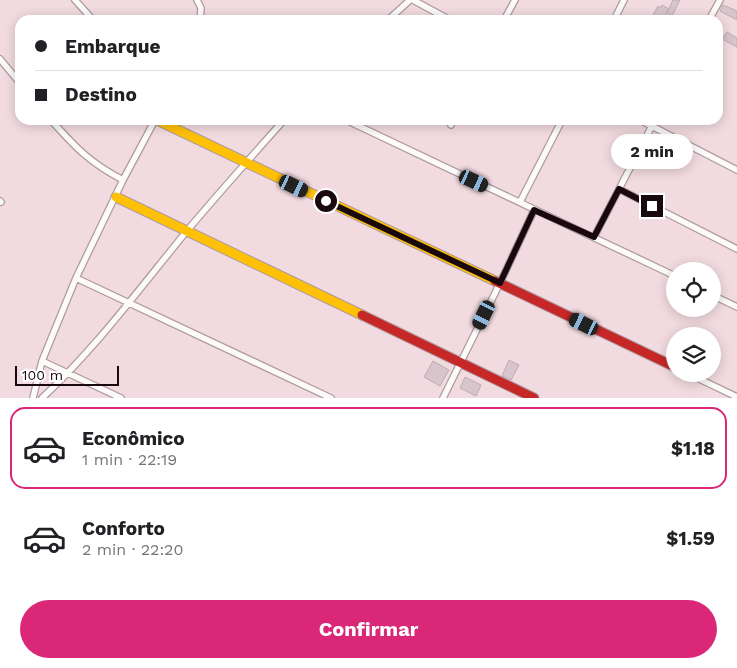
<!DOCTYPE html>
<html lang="pt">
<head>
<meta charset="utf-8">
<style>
  :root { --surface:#fff; --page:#f6f6f6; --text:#202124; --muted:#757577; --line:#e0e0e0; --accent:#db2777 }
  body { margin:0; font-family:"Work Sans",sans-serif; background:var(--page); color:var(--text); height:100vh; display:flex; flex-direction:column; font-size:19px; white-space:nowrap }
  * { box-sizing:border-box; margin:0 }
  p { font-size:16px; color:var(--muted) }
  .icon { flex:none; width:28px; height:28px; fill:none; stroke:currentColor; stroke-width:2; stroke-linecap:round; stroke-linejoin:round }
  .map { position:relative; height:398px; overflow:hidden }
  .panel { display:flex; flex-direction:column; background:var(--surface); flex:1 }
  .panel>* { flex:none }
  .banner { position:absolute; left:15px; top:15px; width:708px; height:110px; border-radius:15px; box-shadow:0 2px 12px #0003; display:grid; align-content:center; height:110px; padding:0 20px; background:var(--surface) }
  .tools { position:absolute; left:666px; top:262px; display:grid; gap:10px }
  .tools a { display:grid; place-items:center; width:55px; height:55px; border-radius:50%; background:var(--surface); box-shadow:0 2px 12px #0003; font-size:25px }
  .scale { position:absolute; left:15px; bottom:12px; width:104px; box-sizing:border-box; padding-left:5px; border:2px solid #19080d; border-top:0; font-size:14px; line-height:18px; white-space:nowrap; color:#19080d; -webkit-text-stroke:4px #fff; paint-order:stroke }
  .end { position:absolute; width:22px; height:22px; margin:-11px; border:6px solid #19080d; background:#fff; box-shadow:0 0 0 2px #fff }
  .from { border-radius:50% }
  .bubble { position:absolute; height:35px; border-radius:18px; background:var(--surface); box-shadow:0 2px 12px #0003; font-size:16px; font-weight:700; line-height:35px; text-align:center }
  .car { position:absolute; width:15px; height:30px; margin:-15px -8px; border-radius:6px; box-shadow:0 0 4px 1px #0007; background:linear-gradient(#222 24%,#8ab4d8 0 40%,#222 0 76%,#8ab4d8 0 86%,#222 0) }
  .banner b { display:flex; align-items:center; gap:18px; height:48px; font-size:19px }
  .banner b+b { border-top:1px solid var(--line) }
  .banner i { width:12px; height:12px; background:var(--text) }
  ul { padding:9px 0 0; list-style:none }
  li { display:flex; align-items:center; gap:15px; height:82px; margin:0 10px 8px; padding:0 10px; border:2px solid transparent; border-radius:15px }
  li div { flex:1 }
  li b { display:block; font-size:19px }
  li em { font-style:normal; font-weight:700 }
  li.selected { border-color:var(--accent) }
  li>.icon { width:45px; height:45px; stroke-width:1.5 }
  .cta { display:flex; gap:10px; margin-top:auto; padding:10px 20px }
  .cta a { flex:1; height:58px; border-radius:30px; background:var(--accent); color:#fff; font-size:20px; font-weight:700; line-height:58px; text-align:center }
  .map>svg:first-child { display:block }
</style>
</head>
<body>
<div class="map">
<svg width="737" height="398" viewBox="0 0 737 398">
  <rect width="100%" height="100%" fill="#f2dbe0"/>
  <path fill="#d8c5cc" stroke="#beacb3" d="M673 0H680L672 16 667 13Z
    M662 5 669 9 662 20H657L653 15 658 6 660 8Z
    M723 5 737 11V20L720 11Z
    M727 32 737 38V47L722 39Z
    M509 360 519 365 511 380 502 376Z
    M433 361 449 370 440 386 424 377Z
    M465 377 481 385 476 396 460 388Z"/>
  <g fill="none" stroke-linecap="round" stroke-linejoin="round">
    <defs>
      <path id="street" d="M75 0 93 20
        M197 0 201 8 200 20
        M413 0 450 20
        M388 20 410 0
        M504 20 515 0
        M614 20 624 0
        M709 20 720 0
        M0 59 20 83
        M51 120C75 147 90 163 123 180
        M346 120 675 276
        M640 120 737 170
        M451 125 453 120
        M619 189 737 249
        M0 201 1 202
        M520 202 562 120
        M594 237 655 120
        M76 278 331 398
        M712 295 737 307
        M42 361 121 398
        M689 374 737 397
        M33 398 42 361 76 278 123 180 155 120
        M42 398C96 348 140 288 186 232 218 194 251 157 284 120
        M443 398 500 283 534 210"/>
      <path id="slow" d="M157 120 495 281
        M116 197 362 315"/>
      <path id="jam" d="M495 281 675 367
        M362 315 534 398"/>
    </defs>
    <use href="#street" stroke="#ad9a9f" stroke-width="8"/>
    <use href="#slow" stroke="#ad9a9f" stroke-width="11"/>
    <use href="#jam" stroke="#ad9a9f" stroke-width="11"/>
    <use href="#street" stroke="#fdfafa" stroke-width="5.5"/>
    <use href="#slow" stroke="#ffc107" stroke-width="9"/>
    <use href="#jam" stroke="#c62828" stroke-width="9"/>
  </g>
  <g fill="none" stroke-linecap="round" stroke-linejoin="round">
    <path stroke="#19080d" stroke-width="6" d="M326 201 500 283 534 210 594 237 619 189 652 206"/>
  </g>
</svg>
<div class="tools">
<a><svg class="icon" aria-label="locate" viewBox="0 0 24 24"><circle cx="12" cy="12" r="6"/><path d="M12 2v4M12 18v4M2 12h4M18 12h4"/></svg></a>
<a><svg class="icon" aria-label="layers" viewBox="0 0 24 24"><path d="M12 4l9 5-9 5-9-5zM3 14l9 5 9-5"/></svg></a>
</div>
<div class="scale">100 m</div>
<i class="end from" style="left:326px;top:201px"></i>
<i class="end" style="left:652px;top:206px"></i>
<div class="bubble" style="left:611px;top:134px;width:82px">2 min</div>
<i class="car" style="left:474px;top:181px;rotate:115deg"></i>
<i class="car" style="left:294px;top:186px;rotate:116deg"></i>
<i class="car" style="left:484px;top:315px;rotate:206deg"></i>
<i class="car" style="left:584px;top:324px;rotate:296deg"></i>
<div class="banner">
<b><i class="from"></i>Embarque</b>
<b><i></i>Destino</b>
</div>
</div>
<section class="panel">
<ul>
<li class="selected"><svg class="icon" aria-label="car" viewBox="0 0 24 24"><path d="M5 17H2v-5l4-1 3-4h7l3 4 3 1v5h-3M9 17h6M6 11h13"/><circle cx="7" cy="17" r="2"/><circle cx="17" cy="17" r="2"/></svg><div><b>Econômico</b><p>1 min · 22:19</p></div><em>$1.18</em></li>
<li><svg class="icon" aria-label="car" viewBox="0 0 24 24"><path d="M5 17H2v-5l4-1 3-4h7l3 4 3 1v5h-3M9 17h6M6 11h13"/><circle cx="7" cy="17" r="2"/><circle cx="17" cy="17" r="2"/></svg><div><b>Conforto</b><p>2 min · 22:20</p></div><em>$1.59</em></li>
</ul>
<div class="cta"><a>Confirmar</a></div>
</section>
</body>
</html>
